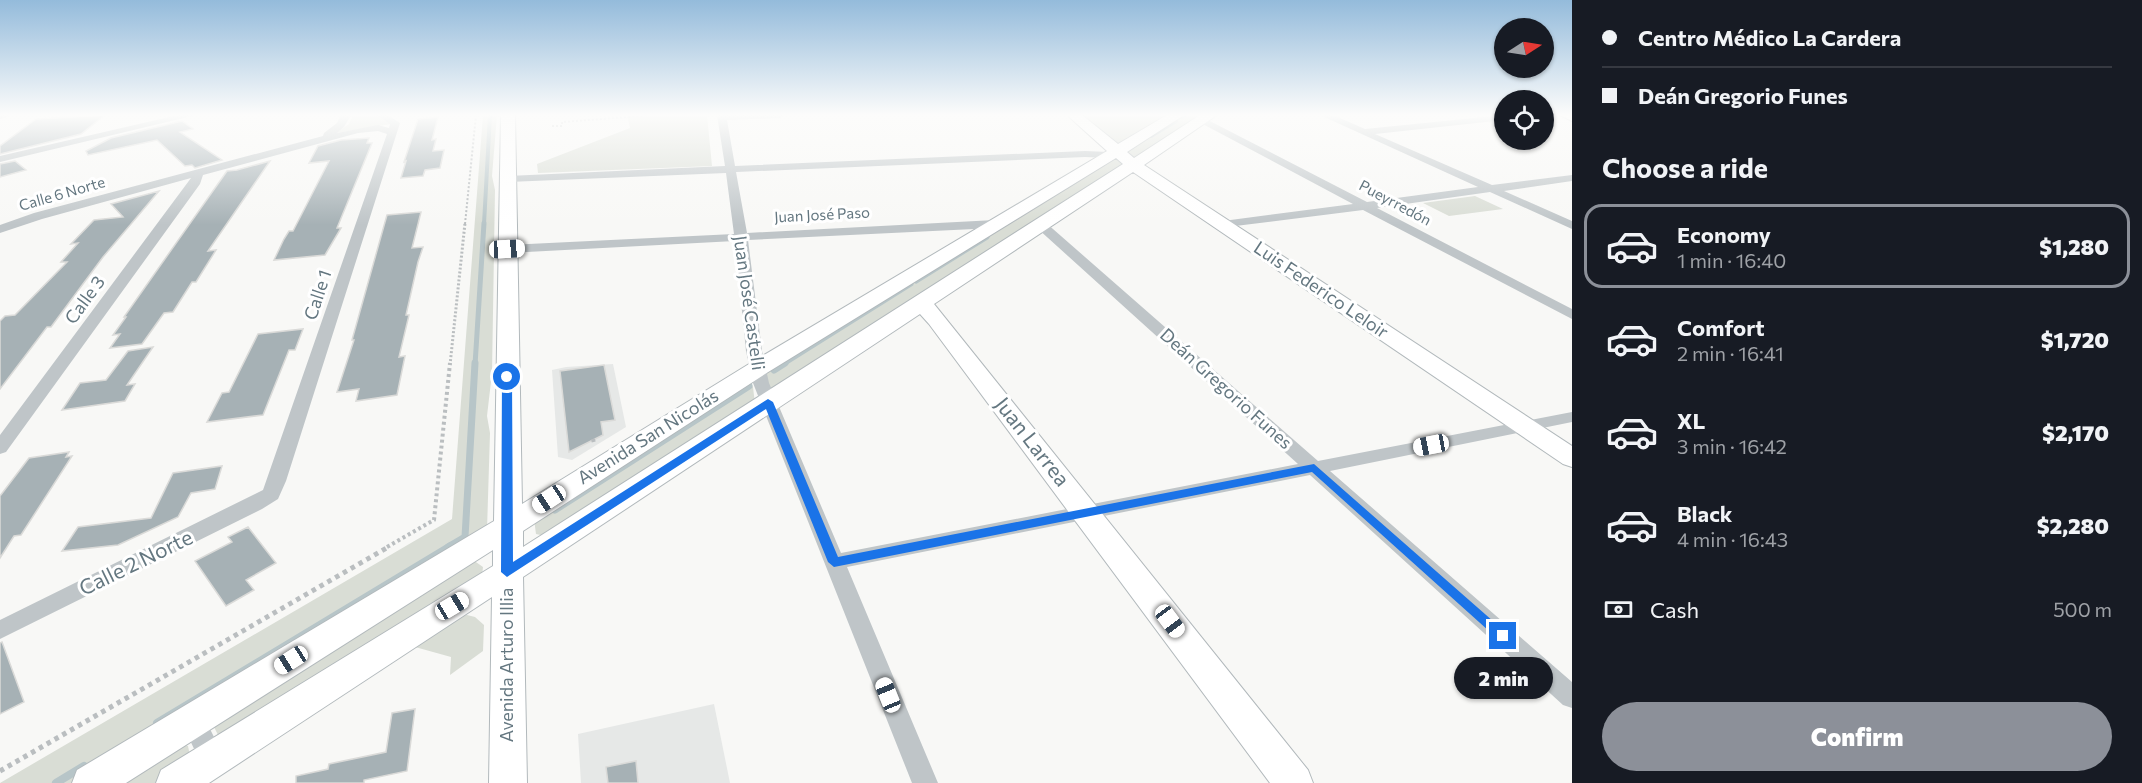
<!DOCTYPE html>
<html lang="en">
<head>
<meta charset="utf-8">
<style>
  :root { --surface:#171b24; --page:#242831; --text:#f1f3f6; --muted:#9ea1a6; --line:#363941; --accent:#8c9099 }
  body { margin:0; font-family:Commissioner,sans-serif; background:var(--page); color:var(--text); height:100vh; display:flex; flex-direction:column; font-size:22px; white-space:nowrap }
  * { box-sizing:border-box; margin:0 }
  p { font-size:20px; color:var(--muted) }
  .icon { flex:none; width:33px; height:33px; fill:none; stroke:currentColor; stroke-width:2; stroke-linecap:round; stroke-linejoin:round }
  .map { position:relative; flex:1; overflow:hidden }
  .sheet { display:flex; flex-direction:column; background:var(--surface); width:570px }
  .sheet>* { flex:none }
  .top-card { display:grid; align-content:center; height:132px; padding:0 30px; background:var(--surface) }
  .needle { width:39px; rotate:78deg }
  .fabs { position:absolute; left:1494px; top:18px; display:grid; gap:12px }
  .fabs a { display:grid; place-items:center; width:60px; height:60px; border-radius:50%; background:var(--surface); box-shadow:0 2px 4px #0004; font-size:30px }
  .end { position:absolute; width:27px; height:27px; margin:-14px; border:8px solid #1a73e8; background:#fff; box-shadow:0 0 0 3px #fff }
  .from { border-radius:50% }
  .bubble { position:absolute; height:42px; border-radius:21px; background:var(--surface); box-shadow:0 2px 4px #0004; font-size:20px; font-weight:800; line-height:42px; text-align:center }
  .car { position:absolute; width:18px; height:36px; margin:-18px -9px; border-radius:8px; box-shadow:0 0 4px 2px #0007; background:linear-gradient(#fff 24%,#345 0 40%,#fff 0 76%,#345 0 86%,#fff 0) }
  .top-card b { display:flex; align-items:center; gap:21px; height:57px; font-size:22px }
  .top-card b+b { border-top:2px solid var(--line) }
  .top-card i { width:15px; height:15px; background:var(--text) }
  ul { padding:0; list-style:none }
  li { display:flex; align-items:center; gap:18px; height:84px; margin:0 12px 9px; padding:0 18px; border:3px solid transparent; border-radius:18px }
  li div { flex:1 }
  li b { display:block; font-size:22px }
  li em { font-style:normal; font-weight:800 }
  li.current { border-color:var(--accent) }
  li>.icon { width:54px; height:54px; stroke-width:1.5 }
  h2 { padding:0 30px; font-size:27px; line-height:72px }
  .pay { display:flex; align-items:center; gap:15px; height:66px; padding:0 30px; font-size:22px }
  .pay p { margin-inline-start:auto }
  .action { display:flex; gap:12px; margin-top:auto; padding:12px 30px }
  .action a { flex:1; height:69px; border-radius:36px; background:var(--accent); color:#fff; font-size:24px; font-weight:800; line-height:69px; text-align:center }
  main { display:flex; flex:1; min-height:0 }
  .map>svg:first-child { display:block }
</style>
</head>
<body>
<main>
<div class="map">
<svg width="1572" height="783" viewBox="0 0 1572 783">
  <rect width="100%" height="100%" fill="#f8f8f6"/>
  <path fill="#e6e8e7" d="M613 364 626 427 572 460 558 457 552 370 566 367Z
    M714 704 730 783H581L578 734Z"/>
  <path fill="#d9ddd5" d="M353 115H374L391 124 336 133 349 124Z
    M483 115H497L492 176 495 190 492 373 487 416 490 433 487 530 78 783H0L452 519Z
    M627 115H707L712 166 538 173 537 164 630 128Z
    M1079 115H1170L1116 147Z
    M1179 115H1206L1137 160 1121 153Z
    M1116 157 1126 164 774 390 769 387 765 369Z
    M1475 196 1503 209 1449 216 1423 203Z
    M749 384 753 387 755 404 545 536 536 534 534 519Z
    M473 560 483 567 482 576 218 735 214 727Z
    M467 615 475 617 484 625 483 651 450 675 451 657 415 647 459 616Z
    M178 743 188 746 190 756 165 783H101Z"/>
  <g fill="none" stroke-linecap="round" stroke-linejoin="round">
    <path stroke="#b7c5c8" stroke-width="4" d="M1181 117 1185 115
      M1151 136 1176 121
      M484 224 490 115"/>
    <path stroke="#b7c5c8" stroke-width="5" d="M916 281 987 237
      M475 365 484 223
      M782 365 911 284"/>
    <path stroke="#b7c5c8" stroke-width="7" d="M774 370 785 363
      M555 510 749 386
      M448 547 465 537 475 363"/>
    <path stroke="#b7c5c8" stroke-width="8" d="M157 723 451 546
      M56 783 84 766"/>
  </g>
  <path fill="#a6b1b5" stroke="#dadad8" stroke-width="1.5" d="M105 115 81 134 0 154V146L36 119Z
    M438 117 432 140 436 139 433 151 444 150 440 168 425 170 423 176 401 178 406 161 404 162 418 119Z
    M182 121 193 129 180 132 222 160 195 168 192 165 185 166 157 140 88 155 86 151 111 138Z
    M369 138 367 143H372L337 228H341L325 255 274 260 284 239 289 231H293L329 161 309 163 318 146 341 140Z
    M15 161 26 170 0 177V164Z
    M270 161 208 251 216 250 196 282H192L173 312 164 313 142 344 110 348 120 334 113 335 126 317H124L227 171 237 170Z
    M159 191 103 257 51 327H47L0 389V321L5 316 15 315 67 262H61L78 243 71 244 94 220 123 217 111 204Z
    M421 212 412 248 423 247 418 262 406 315H409L399 357 405 356 397 395 356 401 359 389 337 392 354 340H352L387 215Z
    M303 329 295 350H289L263 415 207 422 222 393 229 392 258 334Z
    M153 347 127 385 135 384 125 401 62 410 80 383 106 380 128 351Z
    M604 365 615 420 601 422 603 435 569 452 560 371Z
    M69 452 66 457 72 456 21 535 14 536 0 558V496L29 458Z
    M222 466 215 489 191 493 178 517 118 545 62 551 78 527 151 518 173 473Z
    M248 527 276 563 246 580 254 590 226 606 195 561 232 542 228 537Z
    M2 642 24 702 0 714V643Z
    M415 709 407 771 364 780V783H296V776L328 769 329 764 386 752 392 713Z
    M636 761 638 783H608L606 767Z"/>
  <g fill="none" stroke-linecap="round" stroke-linejoin="round">
    <defs>
      <path id="secondary" d="M501 115H515L522 504 749 364 1107 151 1067 115H1082L1118 144 1167 115H1184L1127 152 1134 158 1200 115H1217L1144 165 1572 446V467L1563 464 1133 172 934 304 1308 770 1313 783H1270L929 324 920 314 523 577 527 783H489L492 597 209 783H156L161 770 493 566V550L126 783H72L77 770 494 521ZM1116 158 1123 164 523 547V531L765 374Z
        M1560 115H1572V121Z"/>
    </defs>
    <use href="#secondary" stroke="#b2b9bc" stroke-width="2"/>
    <path stroke="#babec0" stroke-width="2" stroke-dasharray="2 2" stroke-linecap="butt" d="M552 126H562V122L653 115
      M465 224 476 115"/>
    <path stroke="#babec0" stroke-width="3" stroke-dasharray="2 2" stroke-linecap="butt" d="M450 365 465 223"/>
    <path stroke="#babec0" stroke-width="4" stroke-dasharray="3 3" stroke-linecap="butt" d="M593 439 594 443
      M387 547 434 520 450 363"/>
    <path stroke="#babec0" stroke-width="5" stroke-dasharray="4.5 4.5" stroke-linecap="butt" d="M0 771 390 546"/>
    <path fill="#bfc5c8" fill-rule="evenodd" d="M0 115H12L0 119Z
      M178 115H196L0 162V156Z
      M341 115H351L344 127 337 133 378 125 389 128 390 124 376 115H388L400 123 286 481 278 499 262 509 0 639V620L263 490 387 134 378 131 358 133 203 175 200 184 6 452 0 454V435L191 178 42 219 0 233V225L34 213 323 136 324 133 337 123Z
      M717 115H785L780 118 727 120 735 166 1085 151 1109 152 1114 155 1109 158 1085 157 736 172 747 233 995 220 1001 224 995 228 748 240 762 351 769 383 841 553 1298 464 1037 228V222H1045L1318 461 1572 412V422L1330 471 1572 682V708L1563 705 1310 475 847 567 938 783H912L753 383 746 351 735 241 507 253 501 249 507 245 734 234 726 173 506 182 500 179 506 176 725 166Z
      M1320 115H1333L1365 129 1504 115V120L1375 134 1492 185 1572 175V181L1504 191 1572 221V229L1490 192 1377 208 1572 309V319L1363 210 1219 228V222L1223 221 1353 204 1199 122V118L1202 117 1367 202 1478 187Z
      M193 710 202 713 225 759 221 768 212 771 203 768 181 721 184 713Z"/>
    <use href="#secondary" fill="#fff" fill-rule="evenodd"/>
  </g>
  <linearGradient id="sky" x2="0" y2="1"><stop stop-color="#94bbdb"/><stop offset="0.51" stop-color="#fcfcfb"/><stop offset="1" stop-color="#fcfcfb" stop-opacity="0"/></linearGradient>
  <rect width="1572" height="225" fill="url(#sky)"/>
  <path fill="#1a73e8" d="M507 374 512 377 513 562 768 399 773 402 838 557 1314 464 1510 636 1503 641 1499 640 1312 472 834 567 828 562 766 409 507 577 501 572 502 377Z"/>
  <g text-anchor="middle" stroke-width="6" stroke-linejoin="round" paint-order="stroke">
    <g font-size="15" fill="#647780" stroke="#fff">
      <text transform="translate(62 194) rotate(-16)" y="5">Calle 6 Norte</text>
      <text transform="translate(1395 203) rotate(28)" y="5">Pueyrredón</text>
      <text transform="translate(822 215) rotate(-3)" y="5">Juan José Paso</text>
    </g>
    <g font-size="18" fill="#647780" stroke="#fff">
      <text transform="translate(1321 290) rotate(34)" y="6">Luis Federico Leloir</text>
      <text transform="translate(318 295) rotate(-72)" y="6">Calle 1</text>
      <text transform="translate(85 300) rotate(-54)" y="6">Calle 3</text>
      <text transform="translate(749 303) rotate(82)" y="6">Juan José Castelli</text>
      <text transform="translate(1226 389) rotate(42)" y="6">Deán Gregorio Funes</text>
      <text transform="translate(648 437) rotate(-32)" y="6">Avenida San Nicolás</text>
      <text transform="translate(507 665) rotate(-90)" y="6">Avenida Arturo Illia</text>
    </g>
    <g font-size="21" fill="#647780" stroke="#fff">
      <text transform="translate(1032 442) rotate(52)" y="7">Juan Larrea</text>
      <text transform="translate(136 563) rotate(-26)" y="7">Calle 2 Norte</text>
    </g>
  </g>
</svg>
<div class="fabs">
<a><svg class="needle" viewBox="-14 -14 28 28"><path d="M0-13l5 13h-10z" fill="#e53935"/><path d="M0 13l5-13h-10z" fill="#9ea1a6"/></svg></a>
<a><svg class="icon" aria-label="locate" viewBox="0 0 24 24"><circle cx="12" cy="12" r="6"/><path d="M12 2v4M12 18v4M2 12h4M18 12h4"/></svg></a>
</div>
<i class="end from" style="left:507px;top:377px"></i>
<i class="end" style="left:1503px;top:636px"></i>
<div class="bubble" style="left:1454px;top:657px;width:99px">2 min</div>
<i class="car" style="left:507px;top:249px;rotate:87deg"></i>
<i class="car" style="left:1431px;top:445px;rotate:259deg"></i>
<i class="car" style="left:549px;top:499px;rotate:237deg"></i>
<i class="car" style="left:452px;top:606px;rotate:59deg"></i>
<i class="car" style="left:1170px;top:621px;rotate:143deg"></i>
<i class="car" style="left:291px;top:660px;rotate:238deg"></i>
<i class="car" style="left:888px;top:695px;rotate:338deg"></i>
</div>
<section class="sheet">
<div class="top-card">
<b><i class="from"></i>Centro Médico La Cardera</b>
<b><i></i>Deán Gregorio Funes</b>
</div>
<h2>Choose a ride</h2>
<ul>
<li class="current"><svg class="icon" aria-label="car" viewBox="0 0 24 24"><path d="M5 17H2v-5l4-1 3-4h7l3 4 3 1v5h-3M9 17h6M6 11h13"/><circle cx="7" cy="17" r="2"/><circle cx="17" cy="17" r="2"/></svg><div><b>Economy</b><p>1 min · 16:40</p></div><em>$1,280</em></li>
<li><svg class="icon" aria-label="car" viewBox="0 0 24 24"><path d="M5 17H2v-5l4-1 3-4h7l3 4 3 1v5h-3M9 17h6M6 11h13"/><circle cx="7" cy="17" r="2"/><circle cx="17" cy="17" r="2"/></svg><div><b>Comfort</b><p>2 min · 16:41</p></div><em>$1,720</em></li>
<li><svg class="icon" aria-label="car" viewBox="0 0 24 24"><path d="M5 17H2v-5l4-1 3-4h7l3 4 3 1v5h-3M9 17h6M6 11h13"/><circle cx="7" cy="17" r="2"/><circle cx="17" cy="17" r="2"/></svg><div><b>XL</b><p>3 min · 16:42</p></div><em>$2,170</em></li>
<li><svg class="icon" aria-label="car" viewBox="0 0 24 24"><path d="M5 17H2v-5l4-1 3-4h7l3 4 3 1v5h-3M9 17h6M6 11h13"/><circle cx="7" cy="17" r="2"/><circle cx="17" cy="17" r="2"/></svg><div><b>Black</b><p>4 min · 16:43</p></div><em>$2,280</em></li>
</ul>
<div class="pay"><svg class="icon" aria-label="cash" viewBox="0 0 24 24"><path d="M3 7h18v10H3z"/><circle cx="12" cy="12" r="2"/></svg>Cash<p>500 m</p></div>
<div class="action"><a>Confirm</a></div>
</section>
</main>
</body>
</html>
